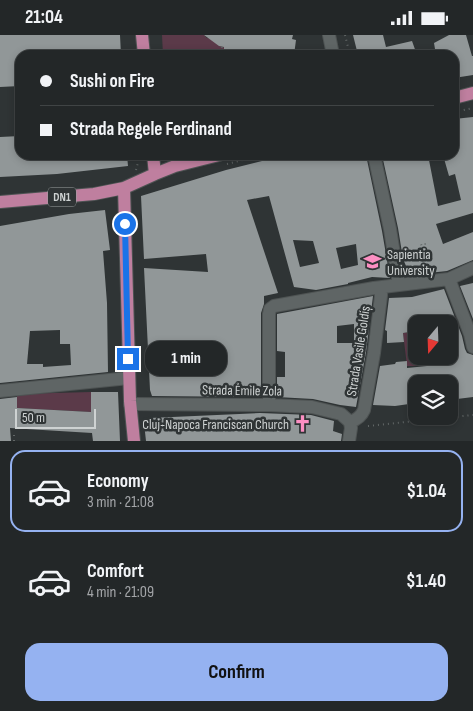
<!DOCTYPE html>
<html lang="en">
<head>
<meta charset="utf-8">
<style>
  :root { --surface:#232728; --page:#2f3334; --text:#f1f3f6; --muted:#a3a5a8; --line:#404445; --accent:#95b2f1 }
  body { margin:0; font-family:"Sofia Sans Condensed",sans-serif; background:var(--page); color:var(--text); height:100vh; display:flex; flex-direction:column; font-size:19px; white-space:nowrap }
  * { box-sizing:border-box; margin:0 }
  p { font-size:16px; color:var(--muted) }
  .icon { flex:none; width:28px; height:28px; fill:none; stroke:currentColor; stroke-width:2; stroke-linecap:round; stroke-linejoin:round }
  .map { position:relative; height:406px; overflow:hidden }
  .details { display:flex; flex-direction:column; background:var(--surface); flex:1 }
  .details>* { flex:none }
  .top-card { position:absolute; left:15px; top:15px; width:444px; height:110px; border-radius:15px; box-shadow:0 2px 8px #0003,0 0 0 1px var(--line); display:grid; align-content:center; height:110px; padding:0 25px; background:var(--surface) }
  .needle { width:32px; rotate:199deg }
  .fabs { position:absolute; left:408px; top:280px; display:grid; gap:10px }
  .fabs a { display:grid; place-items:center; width:50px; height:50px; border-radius:10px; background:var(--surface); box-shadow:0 2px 8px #0003,0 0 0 1px var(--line); font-size:25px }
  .scale { position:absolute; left:15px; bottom:12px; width:81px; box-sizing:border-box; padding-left:5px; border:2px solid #ced2d2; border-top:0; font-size:14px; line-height:18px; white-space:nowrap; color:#ced2d2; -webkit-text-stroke:4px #2f3435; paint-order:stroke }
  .end { position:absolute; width:22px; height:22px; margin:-11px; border:6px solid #1a73e8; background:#fff; box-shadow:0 0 0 2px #fff }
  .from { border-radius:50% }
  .bubble { position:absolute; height:35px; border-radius:15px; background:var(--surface); box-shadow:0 2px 8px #0003,0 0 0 1px var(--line); font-size:16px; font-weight:700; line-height:35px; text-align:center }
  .top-card b { display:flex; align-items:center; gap:18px; height:48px; font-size:19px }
  .top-card b+b { border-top:1px solid var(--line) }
  .top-card i { width:12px; height:12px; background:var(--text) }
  ul { padding:9px 0 0; list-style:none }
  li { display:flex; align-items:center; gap:15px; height:82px; margin:0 10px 8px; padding:0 15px; border:2px solid transparent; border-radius:15px }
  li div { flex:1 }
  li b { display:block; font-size:19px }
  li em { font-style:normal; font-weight:700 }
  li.current { border-color:var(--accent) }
  li>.icon { width:45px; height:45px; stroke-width:1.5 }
  .action { display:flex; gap:10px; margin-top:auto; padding:10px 25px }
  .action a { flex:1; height:58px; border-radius:15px; background:var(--accent); color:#111; font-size:20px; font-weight:700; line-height:58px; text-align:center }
  .status { display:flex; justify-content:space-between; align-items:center; height:35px; padding:0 25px; background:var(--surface); direction:ltr }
  .status svg { height:14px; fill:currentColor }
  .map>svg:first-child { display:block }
</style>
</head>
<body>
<div class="status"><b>21:04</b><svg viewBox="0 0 49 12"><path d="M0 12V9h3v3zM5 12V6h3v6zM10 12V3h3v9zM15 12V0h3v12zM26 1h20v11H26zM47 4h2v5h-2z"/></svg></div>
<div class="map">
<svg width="473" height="406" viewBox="0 0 473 406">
  <rect width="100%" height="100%" fill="#2f3435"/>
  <path fill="#5b3a49" d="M162 0H204L207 3 215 4 219 11 224 12V15H226L225 20H163Z
    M416 296V321H434L426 325 427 331H407L403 298Z
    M91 357V377L17 373V359Z"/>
  <path fill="#919798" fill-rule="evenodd" d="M0 0H120L121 20H20V51L0 52Z
    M204 0H293L292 4 296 5 294 20H274L250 17V19L247 18V20H225L226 15H224V12L219 11Z
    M353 0H383L386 12 412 6 417 20H358Z
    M449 0H466L472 21H473V40L454 43V20H436L434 8Z
    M473 82V178L436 189 443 209 473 197V225L447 236 410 240 403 224 398 193 382 120H428L438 171 461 165 455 139 449 141 443 120H454V84Z
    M20 101V120H127L128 131 57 139 0 142V102Z
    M286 120H366L382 196 390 243 372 242 348 248V249L316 255 294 252 269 161 247 165 278 258 264 261V269L261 278V362L152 361 150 355 144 233 208 237 206 219 144 224 141 161 226 135ZM293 205 313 206 319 228 300 232ZM356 209 358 230 341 234 336 213Z
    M105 175 110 215 103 216 107 268 108 337 0 348V191L69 179ZM60 295V309H70L71 330 43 332V329H27L30 296Z
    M473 248V284L460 251Z
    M444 254 462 301 465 314 467 318 473 320V362L449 365V349H416V368L395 371 373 370 380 331 395 329 396 327 407 326V333L427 331 426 325 435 321H449V289H416V296L403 298 404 307 387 308V296L385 295 389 263 412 262Z
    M373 261 366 317 356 372 340 370 313 364 277 362V342H285V317L277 316V279ZM354 289V308H337V291Z
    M91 357H118L120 406H93L92 398 10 393 11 406H0V364L17 362V373L91 377Z
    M260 378 311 380 334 386 333 396 342 399 341 406H146L144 388 150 383Z"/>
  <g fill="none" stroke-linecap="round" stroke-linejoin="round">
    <defs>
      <path id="minor" d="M329 0 333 20
        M374 120 390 194 399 250
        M449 244 470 299 473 312
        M0 356 129 343
        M130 369 269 370 312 372 341 379 350 387
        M269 370V279L270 274 274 271 374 253 449 244 473 233
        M349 406 351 393 350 387C356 385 361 382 364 375L374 318 381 261V253"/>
      <path id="major" d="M142 0 144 20
        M454 63 473 58
        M153 120 155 139
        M124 153 130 366 134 406
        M0 167 94 159 124 153 155 139 175 131 219 120"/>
    </defs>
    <use href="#minor" stroke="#4e5353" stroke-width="14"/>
    <use href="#major" stroke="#4e5353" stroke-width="14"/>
    <path stroke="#616666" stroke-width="2" stroke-dasharray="1 4" stroke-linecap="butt" d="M345 0 350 20
      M222 12 221 17 222 20
      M252 20H259
      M454 77 473 73
      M227 129 263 120
      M136 135 140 120
      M424 220 421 209H429
      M411 297 413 321H416
      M411 301H416
      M368 391 473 380
      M14 406V397"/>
    <use href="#minor" stroke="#5f6565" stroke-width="12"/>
    <use href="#major" stroke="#bf7f9f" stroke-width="12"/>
  </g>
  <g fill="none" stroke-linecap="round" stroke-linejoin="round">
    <path stroke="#1a73e8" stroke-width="6" d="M125 189 128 324"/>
  </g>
  <defs>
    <symbol id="university-bare" viewBox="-9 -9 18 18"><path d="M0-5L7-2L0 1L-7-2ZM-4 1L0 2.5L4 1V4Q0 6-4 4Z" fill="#fc8fc2" stroke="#2f3435" stroke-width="2.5" paint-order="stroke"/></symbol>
    <symbol id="church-bare" viewBox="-9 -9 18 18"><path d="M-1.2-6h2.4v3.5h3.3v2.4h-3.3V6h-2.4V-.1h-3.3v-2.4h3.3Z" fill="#fc8fc2" stroke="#2f3435" stroke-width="2.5" paint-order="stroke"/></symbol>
  </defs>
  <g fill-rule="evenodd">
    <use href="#university-bare" x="360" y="214" width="25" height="25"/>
    <use href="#church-bare" x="290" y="376" width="25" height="25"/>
  </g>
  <g text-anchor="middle" stroke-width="5" stroke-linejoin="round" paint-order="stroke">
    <rect fill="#2f3435" stroke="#9ea3a3" stroke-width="1" x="48" y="152.5" width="28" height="19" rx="4"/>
    <g font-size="12" font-weight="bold" fill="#ced2d2">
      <text x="62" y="166">DN1</text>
    </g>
    <g font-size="14" fill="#ced2d2" stroke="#2f3435" text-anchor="start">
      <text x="387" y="224">Sapientia<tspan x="387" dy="16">University</tspan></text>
      <text x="289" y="394" text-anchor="end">Cluj-Napoca Franciscan Church</text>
    </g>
    <g font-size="14" fill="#ced2d2" stroke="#2f3435">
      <text transform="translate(358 316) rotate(-81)" y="5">Strada Vasile Goldiș</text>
      <text transform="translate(242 355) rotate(1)" y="5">Strada Émile Zola</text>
    </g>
  </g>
</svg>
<div class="fabs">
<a><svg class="needle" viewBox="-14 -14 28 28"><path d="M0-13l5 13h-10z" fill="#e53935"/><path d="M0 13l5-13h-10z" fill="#a3a5a8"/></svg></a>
<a><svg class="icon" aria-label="layers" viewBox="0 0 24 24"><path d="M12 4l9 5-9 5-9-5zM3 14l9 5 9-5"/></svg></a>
</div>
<div class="scale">50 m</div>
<i class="end from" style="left:125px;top:189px"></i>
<i class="end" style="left:128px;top:324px"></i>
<div class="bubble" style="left:145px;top:306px;width:82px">1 min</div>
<div class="top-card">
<b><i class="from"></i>Sushi on Fire</b>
<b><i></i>Strada Regele Ferdinand</b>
</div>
</div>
<section class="details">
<ul>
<li class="current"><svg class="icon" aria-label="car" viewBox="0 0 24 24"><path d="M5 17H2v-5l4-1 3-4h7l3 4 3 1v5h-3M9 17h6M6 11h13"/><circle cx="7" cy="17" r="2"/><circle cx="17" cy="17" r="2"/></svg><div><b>Economy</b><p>3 min · 21:08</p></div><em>$1.04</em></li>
<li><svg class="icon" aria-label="car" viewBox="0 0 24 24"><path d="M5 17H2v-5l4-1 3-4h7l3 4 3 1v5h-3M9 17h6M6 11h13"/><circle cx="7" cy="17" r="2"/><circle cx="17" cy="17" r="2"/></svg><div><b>Comfort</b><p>4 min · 21:09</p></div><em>$1.40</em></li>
</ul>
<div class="action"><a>Confirm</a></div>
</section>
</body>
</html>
